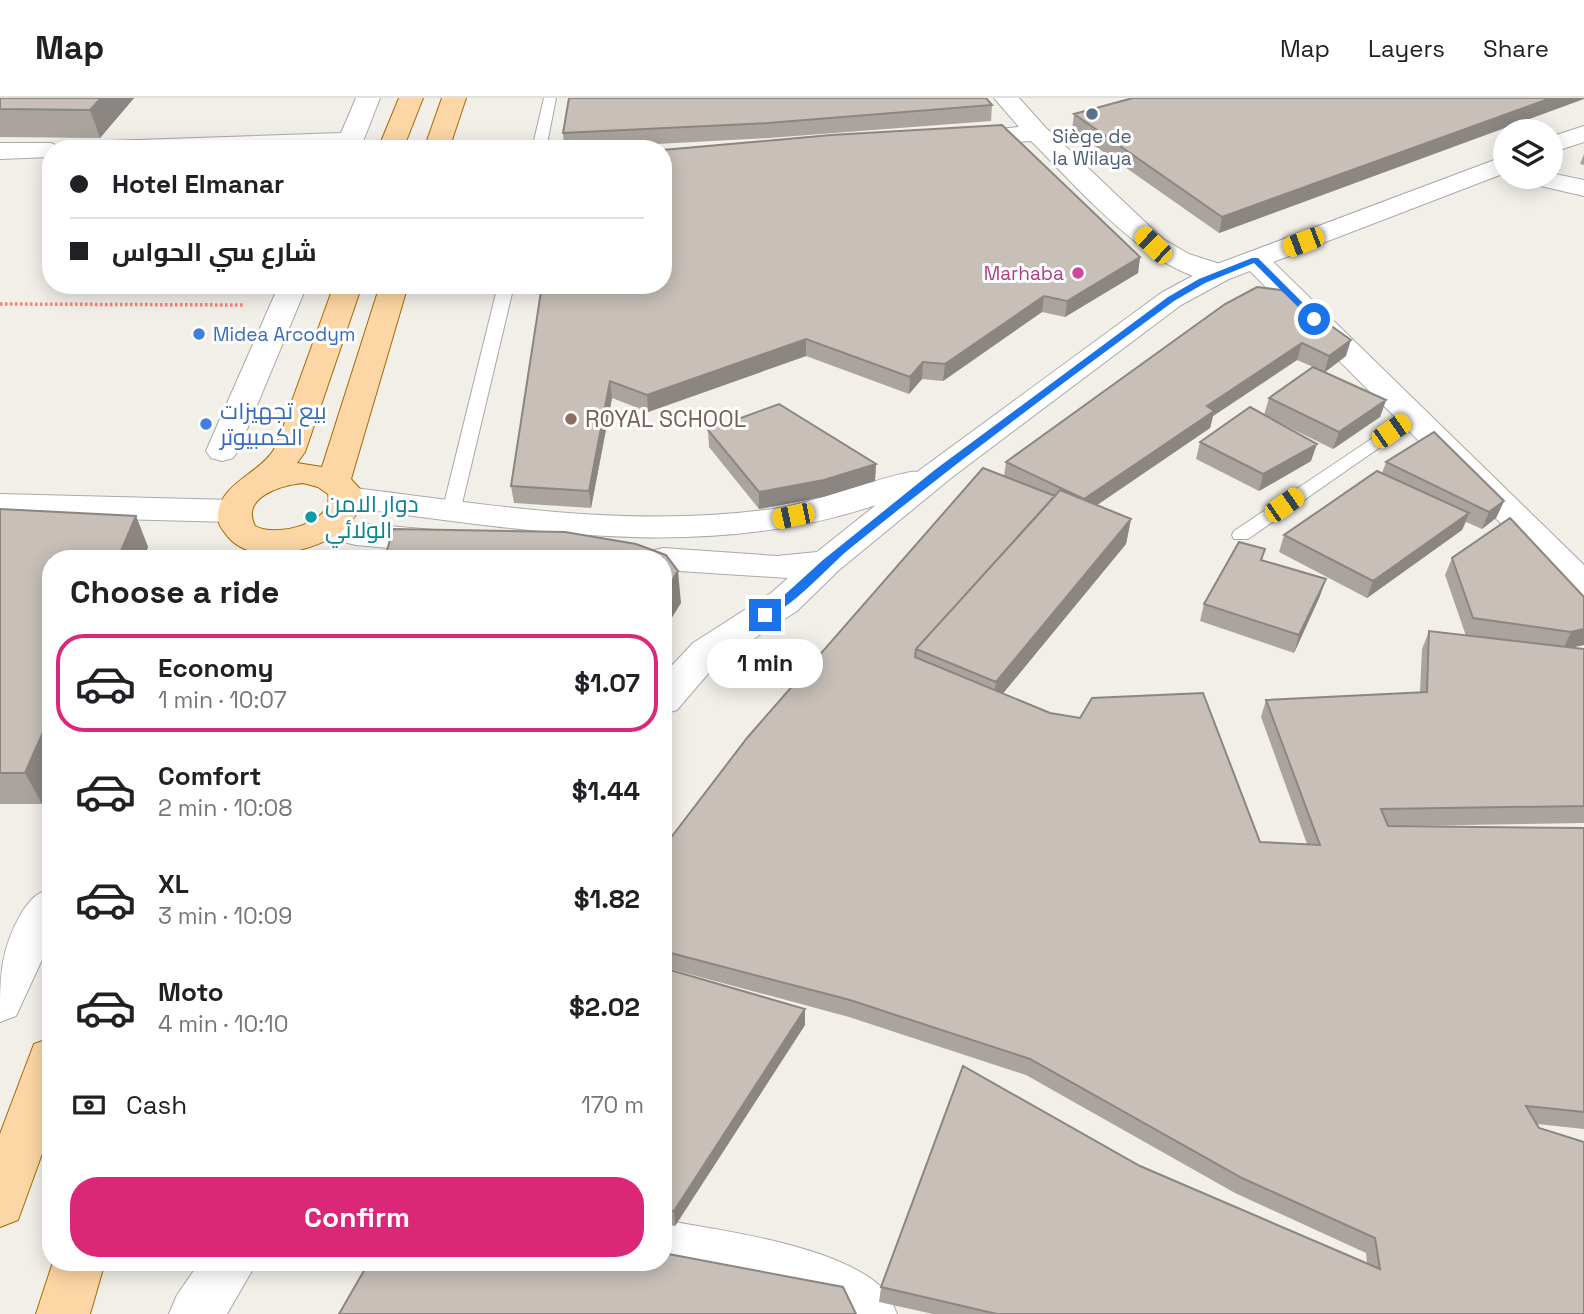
<!DOCTYPE html>
<html lang="en">
<head>
<meta charset="utf-8">
<style>
  :root { --surface:#fff; --page:#f2f2f2; --text:#202124; --muted:#757577; --line:#e0e0e0; --accent:#db2777 }
  body { margin:0; font-family:"Space Grotesk",Cairo,sans-serif; background:var(--page); color:var(--text); height:100vh; display:flex; flex-direction:column; font-size:26px; white-space:nowrap }
  * { box-sizing:border-box; margin:0 }
  p { font-size:23px; color:var(--muted) }
  .icon { flex:none; width:38px; height:38px; fill:none; stroke:currentColor; stroke-width:2; stroke-linecap:round; stroke-linejoin:round }
  .map { position:relative; flex:1; overflow:hidden }
  .sheet { position:absolute; left:42px; top:452px; width:630px; height:721px; display:flex; flex-direction:column; background:var(--surface); border-radius:28px; box-shadow:0 4px 18px #0003 }
  .sheet>* { flex:none }
  .banner { position:absolute; left:42px; top:42px; width:630px; height:154px; border-radius:28px; box-shadow:0 4px 18px #0003; display:grid; align-content:center; height:154px; padding:0 28px; background:var(--surface) }
  .buttons { position:absolute; left:1493px; top:21px; display:grid; gap:14px }
  .buttons a { display:grid; place-items:center; width:70px; height:70px; border-radius:50%; background:var(--surface); box-shadow:0 4px 18px #0003; font-size:35px }
  .end { position:absolute; width:32px; height:32px; margin:-16px; border:9px solid #1a73e8; background:#fff; box-shadow:0 0 0 4px #fff }
  .from { border-radius:50% }
  .bubble { position:absolute; height:49px; border-radius:24px; background:var(--surface); box-shadow:0 4px 18px #0003; font-size:23px; font-weight:800; line-height:49px; text-align:center }
  .car { position:absolute; width:21px; height:42px; margin:-21px -10px; border-radius:9px; box-shadow:0 0 5px 2px #0007; background:linear-gradient(#f5c518 24%,#345 0 40%,#f5c518 0 76%,#345 0 86%,#f5c518 0) }
  .banner b { display:flex; align-items:center; gap:24px; height:66px; font-size:26px }
  .banner b+b { border-top:2px solid var(--line) }
  .banner i { width:18px; height:18px; background:var(--text) }
  ul { padding:0; list-style:none }
  li { display:flex; align-items:center; gap:21px; height:98px; margin:0 14px 10px; padding:0 14px; border:4px solid transparent; border-radius:28px }
  li div { flex:1 }
  li b { display:block; font-size:26px }
  li em { font-style:normal; font-weight:800 }
  li.active { border-color:var(--accent) }
  li>.icon { width:63px; height:63px; stroke-width:1.5 }
  h2 { padding:0 28px; font-size:32px; line-height:84px }
  .pay { display:flex; align-items:center; gap:18px; height:77px; padding:0 28px; font-size:26px }
  .pay p { margin-inline-start:auto }
  .cta { display:flex; gap:14px; margin-top:auto; padding:14px 28px }
  .cta a { flex:1; height:80px; border-radius:28px; background:var(--accent); color:#fff; font-size:28px; font-weight:800; line-height:80px; text-align:center }
  header { display:flex; align-items:center; gap:42px; box-sizing:border-box; height:98px; padding:0 35px; background:var(--surface); border-bottom:2px solid var(--line) }
  header strong { font-size:33px }
  nav { display:flex; gap:38px; margin-inline-start:auto; font-size:24px }
  .map>svg:first-child { display:block }
</style>
</head>
<body>
<header>
<strong>Map</strong>
<nav><a>Map</a><a>Layers</a><a>Share</a></nav>
</header>
<div class="map">
<svg width="1584" height="1216" viewBox="0 0 1584 1216">
  <rect width="100%" height="100%" fill="#f2efe9"/>
  <g fill="none" stroke-linecap="round" stroke-linejoin="round">
    <defs>
      <path id="service" d="M544 0H556L546 51H532Z
        M498 187H514L460 414 451 420 442 414Z
        M1413 313 1422 318 1419 322 1248 441H1234L1232 437 1234 433Z"/>
      <path id="minor" d="M356 0H380L360 51H66L69 46 78 44 341 35Z
        M994 0H1019L1046 30 1163 141 1189 156 1229 169 1233 175 1229 181C1167 196 1072 83 1031 43L963 48 954 46 951 41 954 36 1019 29Z
        M0 45H51L63 51H51V59L0 61Z
        M1550 75 1584 82V98L1523 84 1519 79H1550Z
        M1255 154 1265 156 1584 467V500L1571 496 1245 168 1241 162 1245 156Z
        M279 187H307L238 353 233 360 222 363 211 360 206 353Z
        M51 791V842L16 918 0 924C0 878 0 852 22 814 31 801 36 795 51 791Z
        M663 1122C723 1133 848 1148 888 1196 892 1201 894 1210 897 1216H831L784 1195 663 1172 645 1165 663 1164Z"/>
      <path id="tertiary" d="M1584 28V44L1550 55V39Z
        M1505 58V75L1229 181 1181 207 951 380 839 472 797 513 719 563 677 612 663 616V577L693 545 771 495 788 480 663 472V460H646L651 453 663 450 777 458 817 454 876 407C704 465 523 432 347 409L335 406 330 399 335 392 347 389C490 407 635 432 779 410 806 407 904 371 917 374L1161 195 1209 169Z
        M0 396 233 402 245 405 250 413 245 421 233 424 0 418Z
        M329 419 356 425 444 433 456 436 461 444 456 452 444 455 356 447 317 438 312 430 317 422Z
        M200 1164H257L227 1216H169L177 1197Z"/>
      <path id="primary" d="M399 0H423L403 51H378Z
        M442 0H466L449 51H424Z
        M334 187H362L305 354 297 365 322 369 380 187H408L351 381 360 391 363 403C357 417 350 428 338 436 308 455 248 469 225 435 220 429 217 423 218 415 222 385 258 376 273 353 282 338 286 318 292 303 306 264 320 226 334 187ZM303 385 318 389 328 396C335 425 276 440 255 428 240 399 282 387 303 385Z
        M51 940V1031L18 1122 0 1129V1036L34 946Z
        M53 1164H105L90 1216H36Z"/>
    </defs>
    <use href="#service" stroke="#a9a9a9" stroke-width="2"/>
    <use href="#minor" stroke="#a9a9a9" stroke-width="2"/>
    <use href="#tertiary" stroke="#a9a9a9" stroke-width="2"/>
    <use href="#primary" stroke="#a06b00" stroke-width="2"/>
    <path stroke="#fa8072" stroke-width="3.5" stroke-dasharray="2.5 2.5" stroke-linecap="butt" d="M0 206 244 207"/>
    <use href="#service" fill="#fff" fill-rule="evenodd"/>
    <use href="#minor" fill="#fff" fill-rule="evenodd"/>
    <use href="#tertiary" fill="#fff" fill-rule="evenodd"/>
    <use href="#primary" fill="#fcd6a4" fill-rule="evenodd"/>
  </g>
  <path fill="#aba49e" d="M0 0H134L100 40 0 39Z
    M1584 0 1219 135 1072 32 1074 16Z
    M992 7 991 23 769 40 564 51 563 35Z
    M1584 56V67L1580 66Z
    M1140 159 1138 175 1065 219 1042 214 943 283 922 281 909 296 806 258 648 314 612 300 591 410 514 405 511 388 542 187Z
    M1225 206 1346 258 1324 274 1386 302 1380 319 1333 351 1264 317 1269 300 1313 269 1297 262 1213 318 1210 330 1097 407 1131 421 1126 446 1003 595 1260 744 1307 746 1261 619 1266 602 1420 594 1422 551 1429 533 1466 538 1445 477 1452 460 1584 499V547L1570 550 1584 551V725L1401 728 1584 730V1031L1537 1026 1584 1216H933L879 1204 881 1189 1140 1068 1367 1166 1366 1155 1235 1095 1026 977 849 919 663 869V750L1004 378 1006 364Z
    M708 332 876 366 875 383 823 399 759 411 709 349Z
    M1200 344 1311 363 1259 393 1196 361Z
    M1386 364 1504 403 1496 420 1482 431 1466 424 1462 432 1367 500 1279 454 1284 437 1382 375Z
    M0 411 136 418 148 449 144 460H51V686L42 706H0Z
    M1262 463 1320 498 1294 555 1200 523 1204 506Z
    M663 870 805 927 675 1128 663 1126Z"/>
  <path fill="#8b8681" d="M101 0H134L100 40 90 12Z
    M1551 0H1584V1L1219 135 1222 119Z
    M1140 159 1138 175 1065 219 1067 203Z
    M1044 198 1042 214 943 283 945 266Z
    M806 241V258L648 314 647 297Z
    M1351 242 1346 258 1324 275 1329 258Z
    M1302 245 1297 262 1213 318 1210 330 1081 418 1084 401 1207 308Z
    M923 264 922 281 909 296 910 279Z
    M610 283 612 300 591 410 589 393Z
    M1386 302 1380 319 1333 351 1339 334Z
    M1317 346 1311 363 1259 393 1263 376Z
    M876 366 875 383 823 399 759 411V394Z
    M1504 403 1496 420 1482 431 1489 414Z
    M1469 415 1462 432 1367 500 1373 483Z
    M136 418 148 449 144 460H118Z
    M1131 421 1126 446 992 609 996 584Z
    M678 473 681 505 663 534V498Z
    M1326 481 1320 498 1294 555 1299 537Z
    M1584 531V547L1563 551 1571 534Z
    M51 616V686L42 706 25 675Z
    M805 911V927L675 1128 674 1113Z"/>
  <path fill="#c7bfb8" stroke="#8b8681" stroke-width="2" d="M0 0H101L90 12 0 11Z
    M569 0H986L992 7 768 25 563 35Z
    M1133 0H1551L1222 119 1074 16Z
    M1002 27 1140 159 1067 203 1044 198 945 266 923 264 910 279 806 241 647 297 610 283 589 393 511 388 542 187H663V52L831 37Z
    M1257 189 1281 192 1351 242 1329 258 1302 245 1207 308 1214 313 1084 401 1006 364 1225 206Z
    M1313 269 1386 302 1339 334 1269 300Z
    M779 306 876 366 824 382 759 394 708 332Z
    M1250 309 1317 346 1263 376 1200 344Z
    M1434 334 1504 403 1489 414 1386 364Z
    M983 370 1055 398 916 551 915 559 1050 615 1080 620 1092 600 1203 595 1260 744 1320 747 1266 602 1427 594 1429 533 1584 551V708L1381 711 1388 728 1584 730V1014L1526 1008 1539 1030 1584 1044V1216H997L881 1189 963 968 1140 1068 1380 1171 1375 1140 1242 1080 1030 961 850 902 663 853V750L747 640Z
    M1377 373 1469 415 1373 483 1284 437Z
    M1060 392 1131 421 996 584 916 551Z
    M0 411 136 418 118 460H51V616L25 675H0Z
    M1510 420 1584 499V531L1571 534 1473 520 1452 460Z
    M393 431 565 434 636 446 666 457 678 473 663 498V460H385Z
    M1239 444 1265 451 1261 462 1326 481 1299 537 1204 506Z
    M663 870 805 911 674 1113 663 1112Z
    M663 1155 843 1189 856 1216H339L369 1164H663Z"/>
  <path fill="#1a73e8" d="M1252 160H1258L1317 219V222H1311L1254 165 1205 185 1174 203C1064 284 954 366 848 452 831 466 781 522 761 519V514L780 501 823 462 936 371 1168 199 1199 181Z"/>
  <circle fill="#5c6f8a" stroke="#fff" stroke-width="2.5" cx="1092" cy="16" r="7"/>
  <circle fill="#d1479c" stroke="#fff" stroke-width="2.5" cx="1078" cy="175" r="7"/>
  <g fill="#3f7fe0" stroke="#fff" stroke-width="2.5">
    <circle cx="199" cy="236" r="7"/>
    <circle cx="206" cy="326" r="7"/>
  </g>
  <circle fill="#8d6e63" stroke="#fff" stroke-width="2.5" cx="571" cy="321" r="7"/>
  <circle fill="#0f9aa8" stroke="#fff" stroke-width="2.5" cx="311" cy="419" r="7"/>
  <g text-anchor="middle" stroke-width="6" stroke-linejoin="round" paint-order="stroke">
    <g font-size="19" fill="#4e5e75" stroke="#fff">
      <text x="1092" y="45">Siège de<tspan x="1092" dy="22">la Wilaya</tspan></text>
    </g>
    <g font-size="19" fill="#b23c85" stroke="#fff" text-anchor="end">
      <text x="1064" y="182">Marhaba</text>
    </g>
    <g font-size="19" fill="#366cbe" stroke="#fff" text-anchor="start">
      <text x="213" y="243">Midea Arcodym</text>
    </g>
    <g font-size="23" fill="#366cbe" stroke="#fff" text-anchor="start">
      <text x="220" y="321">بيع تجهيزات<tspan x="220" dy="26">الكمبيوتر</tspan></text>
    </g>
    <g font-size="23" fill="#785e54" stroke="#fff" text-anchor="start">
      <text x="585" y="329">ROYAL SCHOOL</text>
    </g>
    <g font-size="23" fill="#0d838f" stroke="#fff" text-anchor="start">
      <text x="325" y="414">دوار الامن<tspan x="325" dy="26">الولائي</tspan></text>
    </g>
  </g>
</svg>
<div class="buttons">
<a><svg class="icon" aria-label="layers" viewBox="0 0 24 24"><path d="M12 4l9 5-9 5-9-5zM3 14l9 5 9-5"/></svg></a>
</div>
<i class="end from" style="left:1314px;top:221px"></i>
<i class="end" style="left:765px;top:517px"></i>
<div class="bubble" style="left:707px;top:541px;width:116px">1 min</div>
<i class="car" style="left:1303px;top:144px;rotate:249deg"></i>
<i class="car" style="left:1153px;top:147px;rotate:314deg"></i>
<i class="car" style="left:1391px;top:333px;rotate:55deg"></i>
<i class="car" style="left:1284px;top:407px;rotate:55deg"></i>
<i class="car" style="left:793px;top:418px;rotate:258deg"></i>
<div class="banner">
<b><i class="from"></i>Hotel Elmanar</b>
<b><i></i>شارع سي الحواس</b>
</div>
<section class="sheet">
<h2>Choose a ride</h2>
<ul>
<li class="active"><svg class="icon" aria-label="car" viewBox="0 0 24 24"><path d="M5 17H2v-5l4-1 3-4h7l3 4 3 1v5h-3M9 17h6M6 11h13"/><circle cx="7" cy="17" r="2"/><circle cx="17" cy="17" r="2"/></svg><div><b>Economy</b><p>1 min · 10:07</p></div><em>$1.07</em></li>
<li><svg class="icon" aria-label="car" viewBox="0 0 24 24"><path d="M5 17H2v-5l4-1 3-4h7l3 4 3 1v5h-3M9 17h6M6 11h13"/><circle cx="7" cy="17" r="2"/><circle cx="17" cy="17" r="2"/></svg><div><b>Comfort</b><p>2 min · 10:08</p></div><em>$1.44</em></li>
<li><svg class="icon" aria-label="car" viewBox="0 0 24 24"><path d="M5 17H2v-5l4-1 3-4h7l3 4 3 1v5h-3M9 17h6M6 11h13"/><circle cx="7" cy="17" r="2"/><circle cx="17" cy="17" r="2"/></svg><div><b>XL</b><p>3 min · 10:09</p></div><em>$1.82</em></li>
<li><svg class="icon" aria-label="car" viewBox="0 0 24 24"><path d="M5 17H2v-5l4-1 3-4h7l3 4 3 1v5h-3M9 17h6M6 11h13"/><circle cx="7" cy="17" r="2"/><circle cx="17" cy="17" r="2"/></svg><div><b>Moto</b><p>4 min · 10:10</p></div><em>$2.02</em></li>
</ul>
<div class="pay"><svg class="icon" aria-label="cash" viewBox="0 0 24 24"><path d="M3 7h18v10H3z"/><circle cx="12" cy="12" r="2"/></svg>Cash<p>170 m</p></div>
<div class="cta"><a>Confirm</a></div>
</section>
</div>
</body>
</html>
